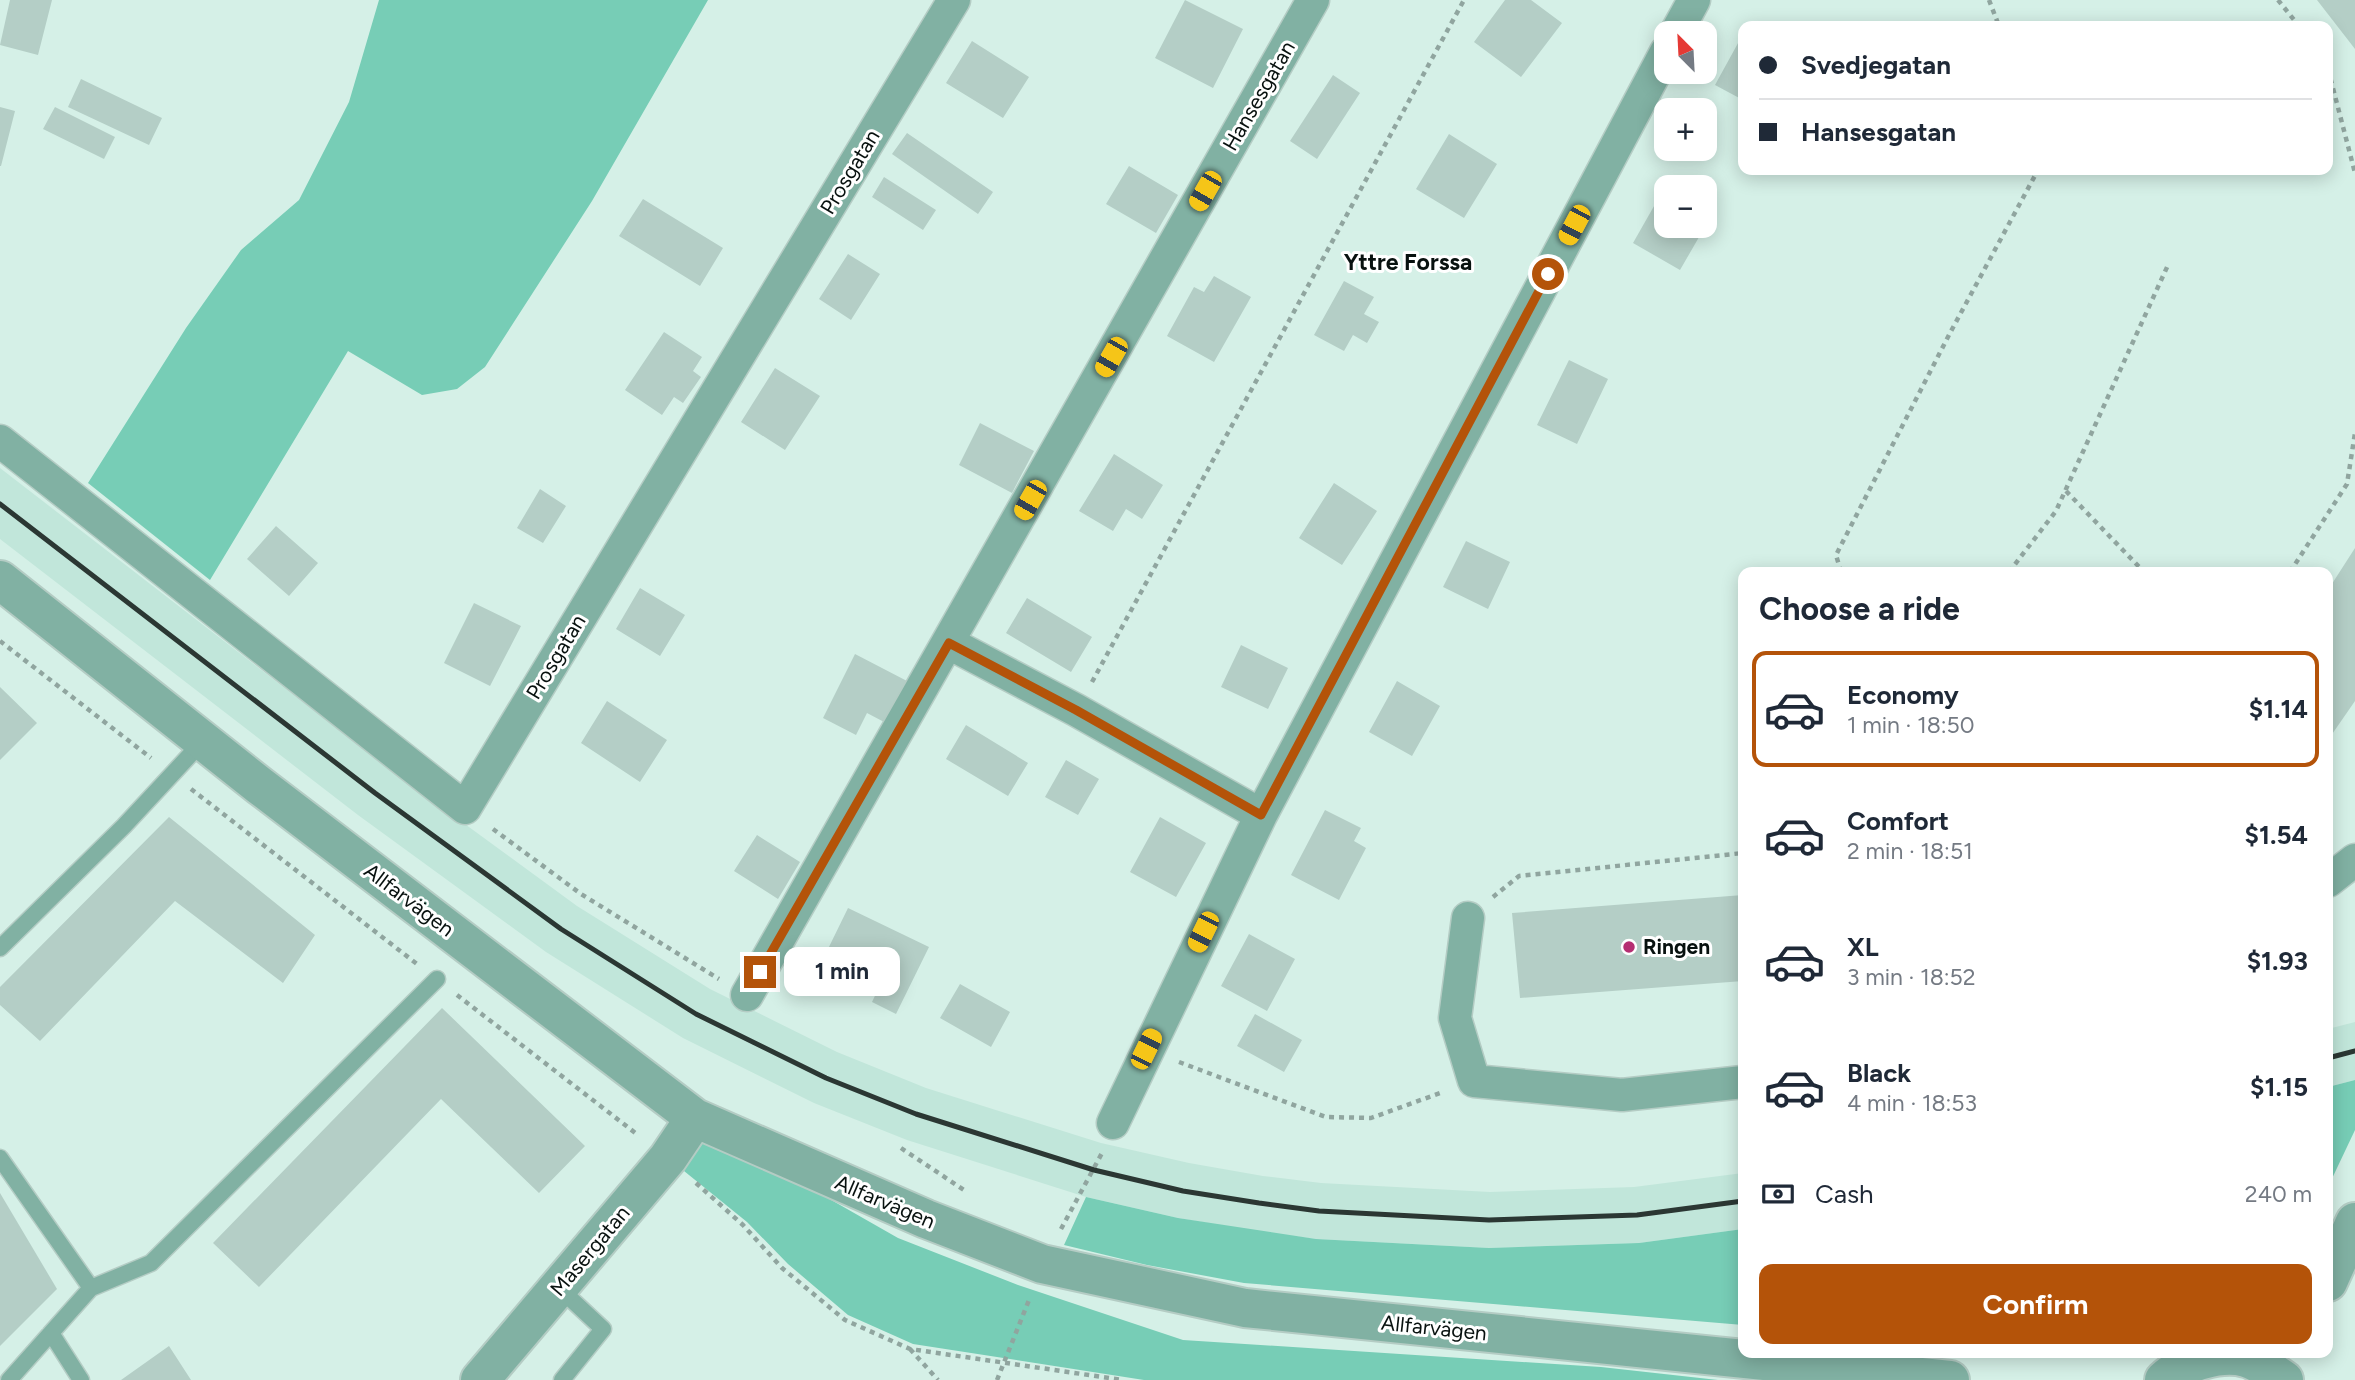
<!DOCTYPE html>
<html lang="en">
<head>
<meta charset="utf-8">
<style>
  :root { --surface:#fff; --page:#f2f2f3; --text:#1f2937; --muted:#747a83; --line:#e0e1e3; --accent:#b45309 }
  body { margin:0; font-family:Figtree,sans-serif; background:var(--page); color:var(--text); height:100vh; display:flex; flex-direction:column; font-size:26px; white-space:nowrap }
  * { box-sizing:border-box; margin:0 }
  p { font-size:23px; color:var(--muted) }
  .icon { flex:none; width:38px; height:38px; fill:none; stroke:currentColor; stroke-width:2; stroke-linecap:round; stroke-linejoin:round }
  .map { position:relative; flex:1; overflow:hidden }
  .sheet { position:absolute; left:1738px; top:567px; width:595px; height:791px; display:flex; flex-direction:column; background:var(--surface); border-radius:14px; box-shadow:0 4px 18px #0003 }
  .sheet>* { flex:none }
  .guide { position:absolute; left:1738px; top:21px; width:595px; height:154px; border-radius:14px; box-shadow:0 4px 18px #0003; display:grid; align-content:center; height:154px; padding:0 21px; background:var(--surface) }
  .needle { width:46px; rotate:336deg }
  .fabs { position:absolute; left:1654px; top:21px; display:grid; gap:14px }
  .fabs a { display:grid; place-items:center; width:63px; height:63px; border-radius:14px; background:var(--surface); box-shadow:0 4px 18px #0003; font-size:35px }
  .end { position:absolute; width:32px; height:32px; margin:-16px; border:9px solid #b45309; background:#fff; box-shadow:0 0 0 4px #fff }
  .from { border-radius:50% }
  .bubble { position:absolute; height:49px; border-radius:14px; background:var(--surface); box-shadow:0 4px 18px #0003; font-size:23px; font-weight:700; line-height:49px; text-align:center }
  .car { position:absolute; width:21px; height:42px; margin:-21px -10px; border-radius:9px; box-shadow:0 0 5px 2px #0007; background:linear-gradient(#f5c518 24%,#345 0 40%,#f5c518 0 76%,#345 0 86%,#f5c518 0) }
  .guide b { display:flex; align-items:center; gap:24px; height:66px; font-size:26px }
  .guide b+b { border-top:2px solid var(--line) }
  .guide i { width:18px; height:18px; background:var(--text) }
  ul { padding:0; list-style:none }
  li { display:flex; align-items:center; gap:21px; height:116px; margin:0 14px 10px; padding:0 7px; border:4px solid transparent; border-radius:14px }
  li div { flex:1 }
  li b { display:block; font-size:26px }
  li em { font-style:normal; font-weight:700 }
  li.active { border-color:var(--accent) }
  li>.icon { width:63px; height:63px; stroke-width:1.5 }
  h2 { padding:0 21px; font-size:32px; line-height:84px }
  .pay { display:flex; align-items:center; gap:18px; height:77px; padding:0 21px; font-size:26px }
  .pay p { margin-inline-start:auto }
  .button { display:flex; gap:14px; margin-top:auto; padding:14px 21px }
  .button a { flex:1; height:80px; border-radius:14px; background:var(--accent); color:#fff; font-size:28px; font-weight:700; line-height:80px; text-align:center }
  .map>svg:first-child { display:block }
</style>
</head>
<body>
<div class="map">
<svg width="2355" height="1380" viewBox="0 0 2355 1380">
  <rect width="100%" height="100%" fill="#d5f0e7"/>
  <path fill="#c1e6da" d="M0 468 391 770 577 906 710 989 837 1052 926 1088 1101 1143 1189 1163 1263 1176 1321 1183 1490 1192 1634 1187 1743 1173V1229L1639 1243 1489 1248 1316 1239 1255 1231 1178 1218 1086 1197 907 1140 814 1103 683 1038 546 952 358 815 0 539Z
    M2355 1022V1080L2328 1087V1029Z"/>
  <path fill="#77cdb6" d="M379 0H708L592 201 485 367 457 389 422 395 348 351 210 580 88 483 186 328 241 250 299 200 349 102Z
    M2355 1080V1130L2328 1187V1087Z
    M710 1131 898 1238 1018 1285 1183 1340 1601 1367 1718 1380H1144L913 1344 848 1315 788 1264 747 1222 668 1158Z
    M1086 1197 1178 1218 1316 1239 1489 1248 1639 1243 1743 1229V1325L1244 1283 1147 1265 1064 1245Z"/>
  <path fill="#b4cec6" d="M10 0H52L38 55 0 45Z
    M1185 0 1243 29 1213 88 1155 58Z
    M1505 0H1531L1562 23 1521 77 1474 42Z
    M2317 0H2355V49Z
    M1743 34V100L1715 85Z
    M972 41 1029 77 1003 118 946 83Z
    M1333 75 1360 93 1317 159 1290 141Z
    M81 79 162 118 149 145 68 107Z
    M0 107 15 111 1 166H0Z
    M55 107 115 137 104 159 43 129Z
    M907 133 993 192 978 214 892 154Z
    M1449 134 1497 164 1464 218 1416 189Z
    M1129 166 1178 195 1156 233 1106 204Z
    M884 177 936 210 923 230 872 197Z
    M1666 185V226H1704V209L1713 213 1680 270 1633 243Z
    M643 199 723 248 700 286 619 236Z
    M848 254 880 274 851 320 819 299Z
    M1214 276 1251 297 1214 362 1167 336 1194 287 1204 292Z
    M1344 281 1374 297 1364 314 1379 322 1367 343 1353 335 1344 351 1314 335Z
    M664 332 702 357 693 371 701 377 683 403 674 397 662 415 625 390Z
    M1569 360 1608 379 1577 444 1537 425Z
    M775 368 820 396 785 450 741 422Z
    M980 423 1034 451 1012 493 959 465Z
    M1114 454 1163 485 1142 519 1126 509 1113 531 1079 511Z
    M1334 483 1377 511 1342 565 1299 538Z
    M540 489 566 506 543 543 517 528Z
    M276 526 318 563 289 596 247 559Z
    M1466 541 1510 562 1488 609 1443 587Z
    M2355 548V701L2328 740V590Z
    M640 588 685 615 660 656 616 629Z
    M1027 598 1092 637 1071 672 1006 633Z
    M474 603 521 626 490 686 444 663Z
    M1241 645 1288 668 1268 709 1221 687Z
    M855 654 907 681 886 723 867 713 856 735 823 718Z
    M1397 681 1440 706 1412 756 1369 732Z
    M0 687 37 723 0 760Z
    M607 701 667 740 640 782 581 743Z
    M966 725 1028 763 1008 796 946 759Z
    M1066 760 1099 779 1078 815 1045 797Z
    M1325 810 1361 828 1354 841 1366 848 1339 900 1291 875Z
    M169 817 315 935 283 983 175 901 40 1041 0 1005V987Z
    M1160 817 1206 843 1176 897 1130 872Z
    M757 835 800 862 778 899 734 871Z
    M1743 895V981L1520 998 1512 913Z
    M848 908 929 947 896 1014 872 1002 882 981 826 953Z
    M1249 934 1295 959 1267 1011 1221 986Z
    M960 984 1010 1012 991 1047 940 1018Z
    M442 1008 585 1146 539 1193 441 1099 259 1287 213 1243Z
    M1255 1014 1302 1040 1284 1072 1237 1046Z
    M0 1193 57 1289 0 1346Z
    M169 1346 191 1380H121Z"/>
  <g fill="none" stroke-linecap="round" stroke-linejoin="round">
    <defs>
      <path id="service" d="M0 948 124 826 203 741
        M0 1158 91 1288
        M558 1287 603 1329 562 1380
        M51 1333 81 1380
        M9 1380 91 1288 151 1263 437 979"/>
      <path id="minor" d="M1676 33 1694 0
        M0 441 465 808 954 0
        M949 643 1076 710 1261 815
        M2328 881 2355 860
        M1468 918 1455 1018 1474 1081 1622 1095 1743 1082
        M747 995 1313 0
        M1113 1123 1261 815 1666 52"/>
      <path id="tertiary" d="M0 580 260 786 695 1118 926 1219 1042 1264 1245 1308 1950 1380
        M2328 1282 2355 1222
        M480 1380 668 1158 695 1118
        M2164 1380C2182 1363 2221 1351 2246 1358 2258 1361 2273 1373 2284 1380"/>
    </defs>
    <use href="#service" stroke="#b4ccc4" stroke-width="19"/>
    <use href="#minor" stroke="#b4ccc4" stroke-width="35"/>
    <use href="#tertiary" stroke="#b4ccc4" stroke-width="42"/>
    <path stroke="#90a59f" stroke-width="4.5" stroke-dasharray="5 5" stroke-linecap="butt" d="M1989 0 1999 26
      M2278 0 2299 26
      M2328 69 2355 173
      M2066 491 2144 572
      M1841 572 1836 555 1950 333 2038 170
      M2009 572 2056 511 2168 265
      M2290 572 2347 484 2355 433
      M0 641 151 758
      M1092 682 1464 0
      M191 789 417 964
      M493 829 581 894 719 979
      M1493 897 1519 876 1743 853
      M457 995 638 1135
      M1179 1062 1326 1117 1371 1118 1443 1092
      M901 1148 964 1190
      M696 1183 743 1225 782 1268 845 1320 910 1349 1123 1380
      M1061 1229 1102 1153
      M910 1349 938 1380
      M997 1380 1029 1300"/>
    <use href="#service" stroke="#81b1a3" stroke-width="16"/>
    <use href="#minor" stroke="#81b1a3" stroke-width="32"/>
    <use href="#tertiary" stroke="#81b1a3" stroke-width="38"/>
    <path stroke="#2b3733" stroke-width="5" d="M0 504 375 793 561 929 696 1014 826 1078 916 1114 1094 1170 1183 1191 1259 1203 1319 1211 1489 1220 1637 1215 1743 1201
      M2328 1058 2355 1051"/>
  </g>
  <g fill="none" stroke-linecap="round" stroke-linejoin="round">
    <path stroke="#b45309" stroke-width="9" d="M760 972 949 643 1076 710 1261 815 1548 274"/>
  </g>
  <circle fill="#b52f72" stroke="#fff" stroke-width="2.5" cx="1629" cy="947" r="7"/>
  <g text-anchor="middle" stroke-width="6" stroke-linejoin="round" paint-order="stroke">
    <g font-size="21" fill="#08110f" stroke="#fff">
      <text transform="translate(1259 96) rotate(-60)" y="7">Hansesgatan</text>
      <text transform="translate(850 172) rotate(-59)" y="7">Prosgatan</text>
      <text transform="translate(556 657) rotate(-59)" y="7">Prosgatan</text>
      <text transform="translate(409 900) rotate(37)" y="7">Allfarvägen</text>
      <text transform="translate(885 1202) rotate(23)" y="7">Allfarvägen</text>
      <text transform="translate(590 1251) rotate(-50)" y="7">Masergatan</text>
      <text transform="translate(1434 1328) rotate(6)" y="7">Allfarvägen</text>
    </g>
    <g font-size="21" font-weight="bold" fill="#08110f" stroke="#fff" text-anchor="start">
      <text x="1643" y="954">Ringen</text>
    </g>
    <g font-size="23" font-weight="bold" fill="#08110f" stroke="#fff">
      <text x="1408" y="270">Yttre Forssa</text>
    </g>
  </g>
</svg>
<div class="fabs">
<a><svg class="needle" viewBox="-14 -14 28 28"><path d="M0-13l5 13h-10z" fill="#e53935"/><path d="M0 13l5-13h-10z" fill="#747a83"/></svg></a>
<a>+</a>
<a>−</a>
</div>
<i class="end from" style="left:1548px;top:274px"></i>
<i class="end" style="left:760px;top:972px"></i>
<div class="bubble" style="left:784px;top:947px;width:116px">1 min</div>
<i class="car" style="left:1205px;top:191px;rotate:210deg"></i>
<i class="car" style="left:1574px;top:225px;rotate:208deg"></i>
<i class="car" style="left:1111px;top:357px;rotate:210deg"></i>
<i class="car" style="left:1030px;top:500px;rotate:210deg"></i>
<i class="car" style="left:1203px;top:932px;rotate:206deg"></i>
<i class="car" style="left:1146px;top:1049px;rotate:26deg"></i>
<div class="guide">
<b><i class="from"></i>Svedjegatan</b>
<b><i></i>Hansesgatan</b>
</div>
<section class="sheet">
<h2>Choose a ride</h2>
<ul>
<li class="active"><svg class="icon" aria-label="car" viewBox="0 0 24 24"><path d="M5 17H2v-5l4-1 3-4h7l3 4 3 1v5h-3M9 17h6M6 11h13"/><circle cx="7" cy="17" r="2"/><circle cx="17" cy="17" r="2"/></svg><div><b>Economy</b><p>1 min · 18:50</p></div><em>$1.14</em></li>
<li><svg class="icon" aria-label="car" viewBox="0 0 24 24"><path d="M5 17H2v-5l4-1 3-4h7l3 4 3 1v5h-3M9 17h6M6 11h13"/><circle cx="7" cy="17" r="2"/><circle cx="17" cy="17" r="2"/></svg><div><b>Comfort</b><p>2 min · 18:51</p></div><em>$1.54</em></li>
<li><svg class="icon" aria-label="car" viewBox="0 0 24 24"><path d="M5 17H2v-5l4-1 3-4h7l3 4 3 1v5h-3M9 17h6M6 11h13"/><circle cx="7" cy="17" r="2"/><circle cx="17" cy="17" r="2"/></svg><div><b>XL</b><p>3 min · 18:52</p></div><em>$1.93</em></li>
<li><svg class="icon" aria-label="car" viewBox="0 0 24 24"><path d="M5 17H2v-5l4-1 3-4h7l3 4 3 1v5h-3M9 17h6M6 11h13"/><circle cx="7" cy="17" r="2"/><circle cx="17" cy="17" r="2"/></svg><div><b>Black</b><p>4 min · 18:53</p></div><em>$1.15</em></li>
</ul>
<div class="pay"><svg class="icon" aria-label="cash" viewBox="0 0 24 24"><path d="M3 7h18v10H3z"/><circle cx="12" cy="12" r="2"/></svg>Cash<p>240 m</p></div>
<div class="button"><a>Confirm</a></div>
</section>
</div>
</body>
</html>
